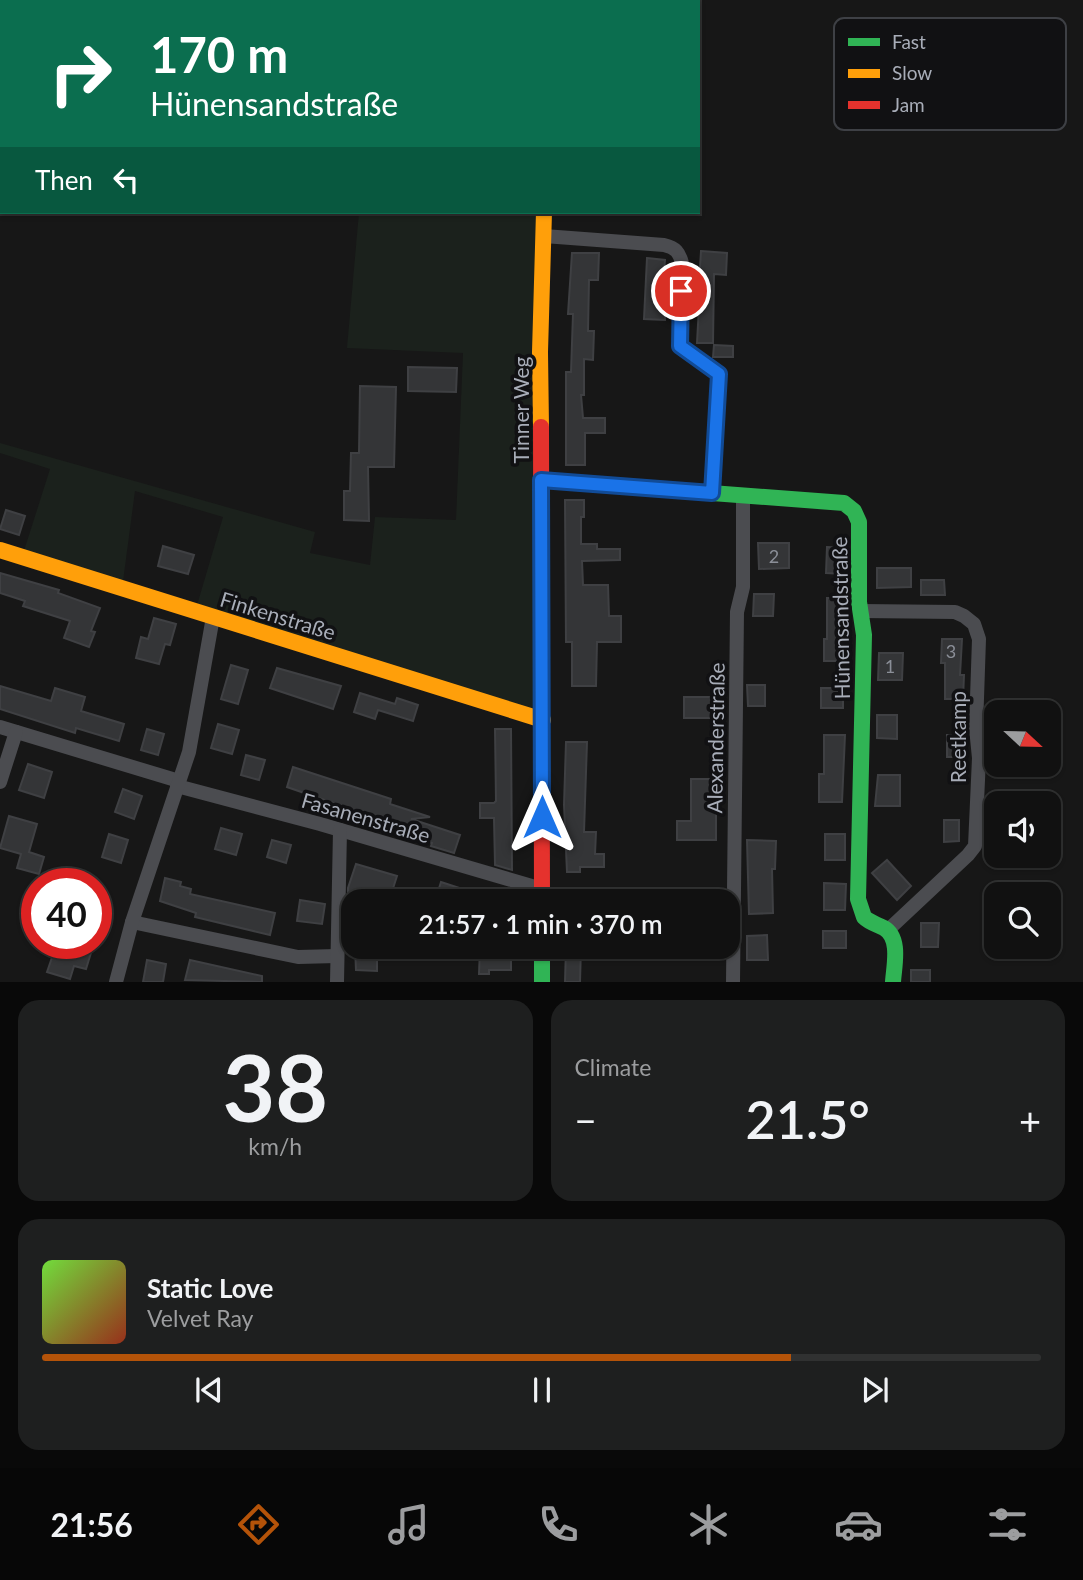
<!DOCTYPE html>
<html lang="en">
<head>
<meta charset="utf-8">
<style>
	:root { --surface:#111; --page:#1e1f1f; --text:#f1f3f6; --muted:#9c9d9f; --line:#303131; --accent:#b45309 }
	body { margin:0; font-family:Lato,sans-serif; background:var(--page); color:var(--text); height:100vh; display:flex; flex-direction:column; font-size:26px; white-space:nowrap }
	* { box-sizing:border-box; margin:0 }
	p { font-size:23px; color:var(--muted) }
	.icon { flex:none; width:38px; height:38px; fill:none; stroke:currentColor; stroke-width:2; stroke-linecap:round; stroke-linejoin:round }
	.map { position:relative; height:982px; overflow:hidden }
	.sheet { display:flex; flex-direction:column; gap:18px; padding:18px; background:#090909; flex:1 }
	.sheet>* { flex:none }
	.guide { position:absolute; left:0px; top:0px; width:700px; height:214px; box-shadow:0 2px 5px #0004,0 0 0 2px var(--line); background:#0b6e4f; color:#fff; overflow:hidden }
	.needle { width:46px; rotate:112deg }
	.controls { position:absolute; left:984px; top:700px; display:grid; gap:14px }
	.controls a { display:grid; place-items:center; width:77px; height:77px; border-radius:14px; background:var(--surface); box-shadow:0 2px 5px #0004,0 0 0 2px var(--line); font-size:35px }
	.speed { position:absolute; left:21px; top:868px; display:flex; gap:14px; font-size:35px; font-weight:700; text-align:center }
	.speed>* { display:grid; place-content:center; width:91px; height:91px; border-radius:50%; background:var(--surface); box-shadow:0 2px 5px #0004,0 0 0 2px var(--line); line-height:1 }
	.speed .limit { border:10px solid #d22; background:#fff; color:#111 }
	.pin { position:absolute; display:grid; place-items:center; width:60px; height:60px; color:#fff; margin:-30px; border:4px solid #fff; border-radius:50%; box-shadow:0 2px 7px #0007 }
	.me { position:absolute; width:77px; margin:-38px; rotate:0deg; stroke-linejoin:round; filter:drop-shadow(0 0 5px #0008) }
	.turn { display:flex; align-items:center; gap:24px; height:147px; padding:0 35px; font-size:32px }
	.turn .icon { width:91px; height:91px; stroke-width:2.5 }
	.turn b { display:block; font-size:49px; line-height:60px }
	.then { display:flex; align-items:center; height:66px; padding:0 35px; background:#0003; gap:14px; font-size:26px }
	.big { font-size:52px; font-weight:600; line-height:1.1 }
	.sheet .widget { flex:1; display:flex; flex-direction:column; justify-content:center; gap:10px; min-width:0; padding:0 24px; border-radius:21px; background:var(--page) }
	.sheet .dial { align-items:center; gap:0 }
	.dial b { font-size:91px; line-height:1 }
	.song { display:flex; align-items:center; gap:21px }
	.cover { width:84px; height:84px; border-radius:10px; background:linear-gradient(135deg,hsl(100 70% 55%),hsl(10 70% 35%)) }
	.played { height:7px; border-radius:4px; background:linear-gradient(90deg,var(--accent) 75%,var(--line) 75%) }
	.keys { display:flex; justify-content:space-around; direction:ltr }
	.heat { display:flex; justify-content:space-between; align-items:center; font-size:38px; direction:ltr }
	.sheet .tiles { flex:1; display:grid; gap:18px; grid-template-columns:1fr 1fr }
	.widget:last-child { grid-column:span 2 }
	.trip { position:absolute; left:341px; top:889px; width:399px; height:70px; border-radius:21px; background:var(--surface); box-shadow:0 2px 5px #0004,0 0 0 2px var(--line); font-weight:600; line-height:70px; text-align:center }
	.tab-bar { display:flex; height:112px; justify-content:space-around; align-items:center; background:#070707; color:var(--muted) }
	.tab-bar .icon { width:49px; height:49px }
	.tab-bar .active { color:var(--accent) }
	.tab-bar b { font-size:32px; color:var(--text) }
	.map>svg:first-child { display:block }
</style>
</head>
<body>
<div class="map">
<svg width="1083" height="982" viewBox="0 0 1083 982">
	<rect width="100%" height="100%" fill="#171717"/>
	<!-- green -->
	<path fill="#1b211c" d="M 359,212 L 537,212 L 535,718 L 195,612 L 223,517 L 135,491 L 122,589 L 22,557 L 50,469 L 0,453 L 0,443 L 315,532 L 310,553 L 370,565 L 375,517 L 456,520 L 463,353 L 347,348 Z"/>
	<!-- building -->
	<g fill="#343537" stroke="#3f4043" stroke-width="2">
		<path d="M 701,251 L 727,253 L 726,275 L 714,274 L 713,343 L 697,343 L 699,306 L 693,305 L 694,284 L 699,284 Z"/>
		<path d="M 572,253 L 599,253 L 598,280 L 589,280 L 588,331 L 594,331 L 593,360 L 584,359 L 584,395 L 581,395 L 583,418 L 605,418 L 605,433 L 585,433 L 585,465 L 566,465 L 566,372 L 571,372 L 573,314 L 568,314 Z"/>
		<path d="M 647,258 L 665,260 L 662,297 L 665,297 L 665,320 L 644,319 Z"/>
		<path d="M 714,345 L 733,346 L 733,357 L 713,357 Z"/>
		<path d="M 408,367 L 457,368 L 456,392 L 408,391 Z"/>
		<path d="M 360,386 L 396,387 L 394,467 L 368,467 L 369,521 L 344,520 L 344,491 L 350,491 L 351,453 L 359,453 Z"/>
		<path d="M 565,500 L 584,500 L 584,517 L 581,517 L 581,544 L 597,544 L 597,549 L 620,549 L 620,560 L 582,561 L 583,585 L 608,585 L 609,616 L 621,616 L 621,642 L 597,642 L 596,686 L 572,686 L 572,642 L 566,642 Z"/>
		<path d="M 6,510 L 25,516 L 19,535 L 0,529 Z"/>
		<path d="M 758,543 L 789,543 L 789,568 L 759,569 Z"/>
		<path d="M 163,546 L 194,555 L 188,574 L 158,566 Z"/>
		<path d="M 827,547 L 847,548 L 846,574 L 826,573 Z"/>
		<path d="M 877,568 L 911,568 L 911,587 L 877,588 Z"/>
		<path d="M 0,573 L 59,590 L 58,593 L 100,608 L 91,631 L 95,632 L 89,647 L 64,638 L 70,621 L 23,606 L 25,601 L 0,593 Z"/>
		<path d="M 921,580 L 944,580 L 945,595 L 921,595 Z"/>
		<path d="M 754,594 L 774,594 L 773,616 L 753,616 Z"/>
		<path d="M 827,598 L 845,598 L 843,661 L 824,661 L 824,639 L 827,639 Z"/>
		<path d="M 154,618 L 176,624 L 170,645 L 165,644 L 159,664 L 136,658 L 141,637 L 148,639 Z"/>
		<path d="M 942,639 L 962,639 L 960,675 L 964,675 L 963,699 L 945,699 L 945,663 L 941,663 Z"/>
		<path d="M 879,653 L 903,653 L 902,680 L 878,680 Z"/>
		<path d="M 231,665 L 248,670 L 238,704 L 221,699 Z"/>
		<path d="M 277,668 L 341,686 L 333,709 L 270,688 Z"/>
		<path d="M 747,685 L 765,685 L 765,706 L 748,706 Z"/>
		<path d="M 0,686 L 51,701 L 55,688 L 85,697 L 81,711 L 124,724 L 119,741 L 76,728 L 75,733 L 0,709 Z"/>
		<rect x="821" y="688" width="22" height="20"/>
		<path d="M 360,693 L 395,704 L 397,698 L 418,705 L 413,721 L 378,710 L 375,719 L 354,712 Z"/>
		<rect x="684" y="697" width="29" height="21"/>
		<path d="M 877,715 L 897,715 L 897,739 L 877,738 Z"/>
		<path d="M 218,724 L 239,730 L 232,754 L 211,748 Z"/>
		<path d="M 147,729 L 164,734 L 158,755 L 141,750 Z"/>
		<path d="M 495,729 L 511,729 L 512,870 L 495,865 L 494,818 L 480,818 L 480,803 L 494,803 L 496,801 Z"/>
		<path d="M 824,735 L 845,735 L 842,802 L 819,802 L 819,774 L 824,774 Z"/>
		<rect x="947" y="735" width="18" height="22"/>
		<path d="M 566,742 L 587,742 L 584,832 L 596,832 L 595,854 L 604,854 L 604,867 L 580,867 L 580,872 L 567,872 L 564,805 Z"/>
		<path d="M 246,755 L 265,760 L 259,780 L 241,775 Z"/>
		<path d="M 28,764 L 52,772 L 44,798 L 19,790 Z"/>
		<path d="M 293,767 L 391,799 L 390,804 L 430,817 L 411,819 L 460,835 L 454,853 L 431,846 L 432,843 L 396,831 L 397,825 L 287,787 Z"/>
		<path d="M 878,775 L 900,775 L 900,806 L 875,806 Z"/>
		<path d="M 691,779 L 716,779 L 716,840 L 677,840 L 677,821 L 691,821 Z"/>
		<path d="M 123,789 L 142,796 L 134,819 L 115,812 Z"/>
		<path d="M 9,816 L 37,824 L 29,852 L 44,857 L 39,874 L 17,868 L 21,854 L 0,848 Z"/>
		<path d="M 944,820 L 959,820 L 959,841 L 944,842 Z"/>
		<path d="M 221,828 L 242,834 L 236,855 L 215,849 Z"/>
		<path d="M 109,834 L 128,840 L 121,863 L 102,857 Z"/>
		<rect x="825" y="834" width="20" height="26"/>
		<path d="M 272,840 L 291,845 L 286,863 L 267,857 Z"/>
		<path d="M 747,840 L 776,841 L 775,869 L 772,869 L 773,913 L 749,914 Z"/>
		<path d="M 887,860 L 911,886 L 897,900 L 872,873 Z"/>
		<path d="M 356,864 L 397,876 L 389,901 L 354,901 L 354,917 L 348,915 L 348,888 Z"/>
		<path d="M 165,878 L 181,882 L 180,886 L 191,889 L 190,894 L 275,913 L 270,935 L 195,917 L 196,913 L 160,901 Z"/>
		<path d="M 441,882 L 493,899 L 493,901 L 435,901 Z"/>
		<path d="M 824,883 L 846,884 L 845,910 L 824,910 Z"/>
		<path d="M 300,900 L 325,904 L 322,924 L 297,921 Z"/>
		<path d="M 921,923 L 939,923 L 938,947 L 921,947 Z"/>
		<rect x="823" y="931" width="23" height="17"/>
		<path d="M 767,935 L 768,960 L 747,960 L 747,936 Z"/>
		<path d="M 57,943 L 94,943 L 86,969 L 74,966 L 70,979 L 47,972 Z"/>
		<path d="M 355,947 L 377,947 L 377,971 L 356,970 Z"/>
		<path d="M 480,947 L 493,947 L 493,952 L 511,952 L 511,970 L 489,970 L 489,974 L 479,974 Z"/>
		<path d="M 566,947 L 581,947 L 580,982 L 565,982 Z"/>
		<path d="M 147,960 L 166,964 L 163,982 L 143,982 Z"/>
		<path d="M 190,960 L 262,976 L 262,982 L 185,980 Z"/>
		<rect x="911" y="970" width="19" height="12"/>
	</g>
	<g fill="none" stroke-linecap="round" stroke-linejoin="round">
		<!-- street -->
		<g stroke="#4b4c50" stroke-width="14">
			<path d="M 544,236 L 664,245 C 676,248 679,252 682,263 L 680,346 L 719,374 L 712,493"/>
			<path d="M 861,611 L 955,612 L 964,616 L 974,624 L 979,639 L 976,728 L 979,758 L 975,846 L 968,855 L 888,930"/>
			<path d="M 0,727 L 179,781"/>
			<path d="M 0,782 L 16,732"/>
			<path d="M 177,786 L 320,824 L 542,889"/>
			<path d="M 132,922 L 298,957 L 337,956"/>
			<path d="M 116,982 L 132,922 L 189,752 L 213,617"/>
			<path d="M 337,982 L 340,830"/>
			<path d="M 733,982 L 737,612 L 743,587 L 743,495"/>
		</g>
		<!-- fast -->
		<g stroke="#30b455" stroke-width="16">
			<path d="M 110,2 L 111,0"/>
			<path d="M 563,2 L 564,0"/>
			<path d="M 0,118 L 2,116"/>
			<path d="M 541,480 L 844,503 L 854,511 L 859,522 L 859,602 L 864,635 L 858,899 L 864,917 C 870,923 877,924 884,928 C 901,938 894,966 893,982"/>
			<path d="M 542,947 L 542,982"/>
		</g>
		<!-- slow -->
		<g stroke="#ff9f0a" stroke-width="16">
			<path d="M 541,427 L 540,352 L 544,212"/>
			<path d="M 0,550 L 543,720"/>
		</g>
		<!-- jam -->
		<path stroke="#e5322d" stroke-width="16" d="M 541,427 L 542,901"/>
	</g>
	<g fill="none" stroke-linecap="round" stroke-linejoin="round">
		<defs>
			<path id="route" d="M 542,817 L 541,480 L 712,493 L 719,374 L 680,346 L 681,291"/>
		</defs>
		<!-- route casing -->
		<use href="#route" stroke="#114b97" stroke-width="18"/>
		<!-- route -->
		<use href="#route" stroke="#1a73e8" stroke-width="12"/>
	</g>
	<g text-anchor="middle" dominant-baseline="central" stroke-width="7" stroke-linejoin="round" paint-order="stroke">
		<!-- number labels -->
		<g font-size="18" fill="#8b8f98">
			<text x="774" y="556">2</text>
			<text x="951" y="651">3</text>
			<text x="890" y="666">1</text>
		</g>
		<!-- street labels -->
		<g font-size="21" fill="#a8adb8" stroke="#111113">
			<text transform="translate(520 410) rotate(-90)">Tinner Weg</text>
			<text transform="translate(278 615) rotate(17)">Finkenstraße</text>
			<text transform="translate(840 618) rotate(-91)">Hünensandstraße</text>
			<text transform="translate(957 737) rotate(-90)">Reetkamp</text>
			<text transform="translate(715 738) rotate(-89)">Alexanderstraße</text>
			<text transform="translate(366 817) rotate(16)">Fasanenstraße</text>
		</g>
	</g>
	<!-- legend -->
	<rect x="834" y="18" width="232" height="112" rx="10" fill="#111113" stroke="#3e4045" stroke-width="2"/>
	<rect x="848" y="38" width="32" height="8" fill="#30b455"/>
	<rect x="848" y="69" width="32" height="9" fill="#ff9f0a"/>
	<rect x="848" y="101" width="32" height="8" fill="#e5322d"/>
	<g font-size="19" fill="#a8adb8">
		<text x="892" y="49">Fast</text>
		<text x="892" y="80">Slow</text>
		<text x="892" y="112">Jam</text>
	</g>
</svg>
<div class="controls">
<a><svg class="needle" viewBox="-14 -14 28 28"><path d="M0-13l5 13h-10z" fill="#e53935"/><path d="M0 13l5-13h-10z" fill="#9c9d9f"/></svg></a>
<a><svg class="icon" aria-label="sound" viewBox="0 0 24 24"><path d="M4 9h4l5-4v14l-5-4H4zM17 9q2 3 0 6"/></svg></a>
<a><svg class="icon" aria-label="search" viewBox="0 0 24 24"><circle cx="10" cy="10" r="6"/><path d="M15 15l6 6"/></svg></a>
</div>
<div class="speed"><div class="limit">40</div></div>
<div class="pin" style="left:681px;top:291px;background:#d93025"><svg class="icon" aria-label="arrive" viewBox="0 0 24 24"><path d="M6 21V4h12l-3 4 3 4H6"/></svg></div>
<svg class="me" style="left:542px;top:817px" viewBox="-20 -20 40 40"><path d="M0-17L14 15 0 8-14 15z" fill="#1a73e8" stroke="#fff" stroke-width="4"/></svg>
<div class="trip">21:57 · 1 min · 370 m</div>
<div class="guide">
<div class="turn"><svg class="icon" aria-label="right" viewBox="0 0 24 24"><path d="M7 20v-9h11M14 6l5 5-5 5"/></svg><div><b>170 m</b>Hünensandstraße</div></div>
<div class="then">Then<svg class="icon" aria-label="left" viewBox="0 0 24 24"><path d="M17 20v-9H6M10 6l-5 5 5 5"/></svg></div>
</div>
</div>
<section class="sheet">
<div class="tiles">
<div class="widget dial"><b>38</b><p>km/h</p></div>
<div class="widget"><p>Climate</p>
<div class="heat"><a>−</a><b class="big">21.5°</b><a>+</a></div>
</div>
<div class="widget">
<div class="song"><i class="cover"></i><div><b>Static Love</b><p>Velvet Ray</p></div></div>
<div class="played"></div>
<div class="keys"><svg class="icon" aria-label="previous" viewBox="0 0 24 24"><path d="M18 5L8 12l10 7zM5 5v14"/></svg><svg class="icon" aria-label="pause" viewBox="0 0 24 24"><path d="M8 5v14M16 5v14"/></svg><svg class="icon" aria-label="next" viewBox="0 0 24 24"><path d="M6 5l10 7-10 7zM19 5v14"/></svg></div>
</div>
</div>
</section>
<nav class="tab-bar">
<b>21:56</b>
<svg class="icon active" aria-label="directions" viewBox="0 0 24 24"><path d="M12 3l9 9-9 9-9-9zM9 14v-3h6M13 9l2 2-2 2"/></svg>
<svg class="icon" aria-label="music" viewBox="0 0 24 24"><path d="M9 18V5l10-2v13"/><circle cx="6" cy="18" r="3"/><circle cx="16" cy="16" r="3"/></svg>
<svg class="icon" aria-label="phone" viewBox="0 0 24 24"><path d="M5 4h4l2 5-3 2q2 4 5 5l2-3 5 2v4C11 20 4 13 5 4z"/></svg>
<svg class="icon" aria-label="climate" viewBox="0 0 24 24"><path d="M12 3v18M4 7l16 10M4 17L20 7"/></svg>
<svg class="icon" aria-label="car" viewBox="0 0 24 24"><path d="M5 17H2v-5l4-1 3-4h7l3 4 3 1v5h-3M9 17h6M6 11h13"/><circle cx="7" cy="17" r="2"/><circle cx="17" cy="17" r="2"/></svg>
<svg class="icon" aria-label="filters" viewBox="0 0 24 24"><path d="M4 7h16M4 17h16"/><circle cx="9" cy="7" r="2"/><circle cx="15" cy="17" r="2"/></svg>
</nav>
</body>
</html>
